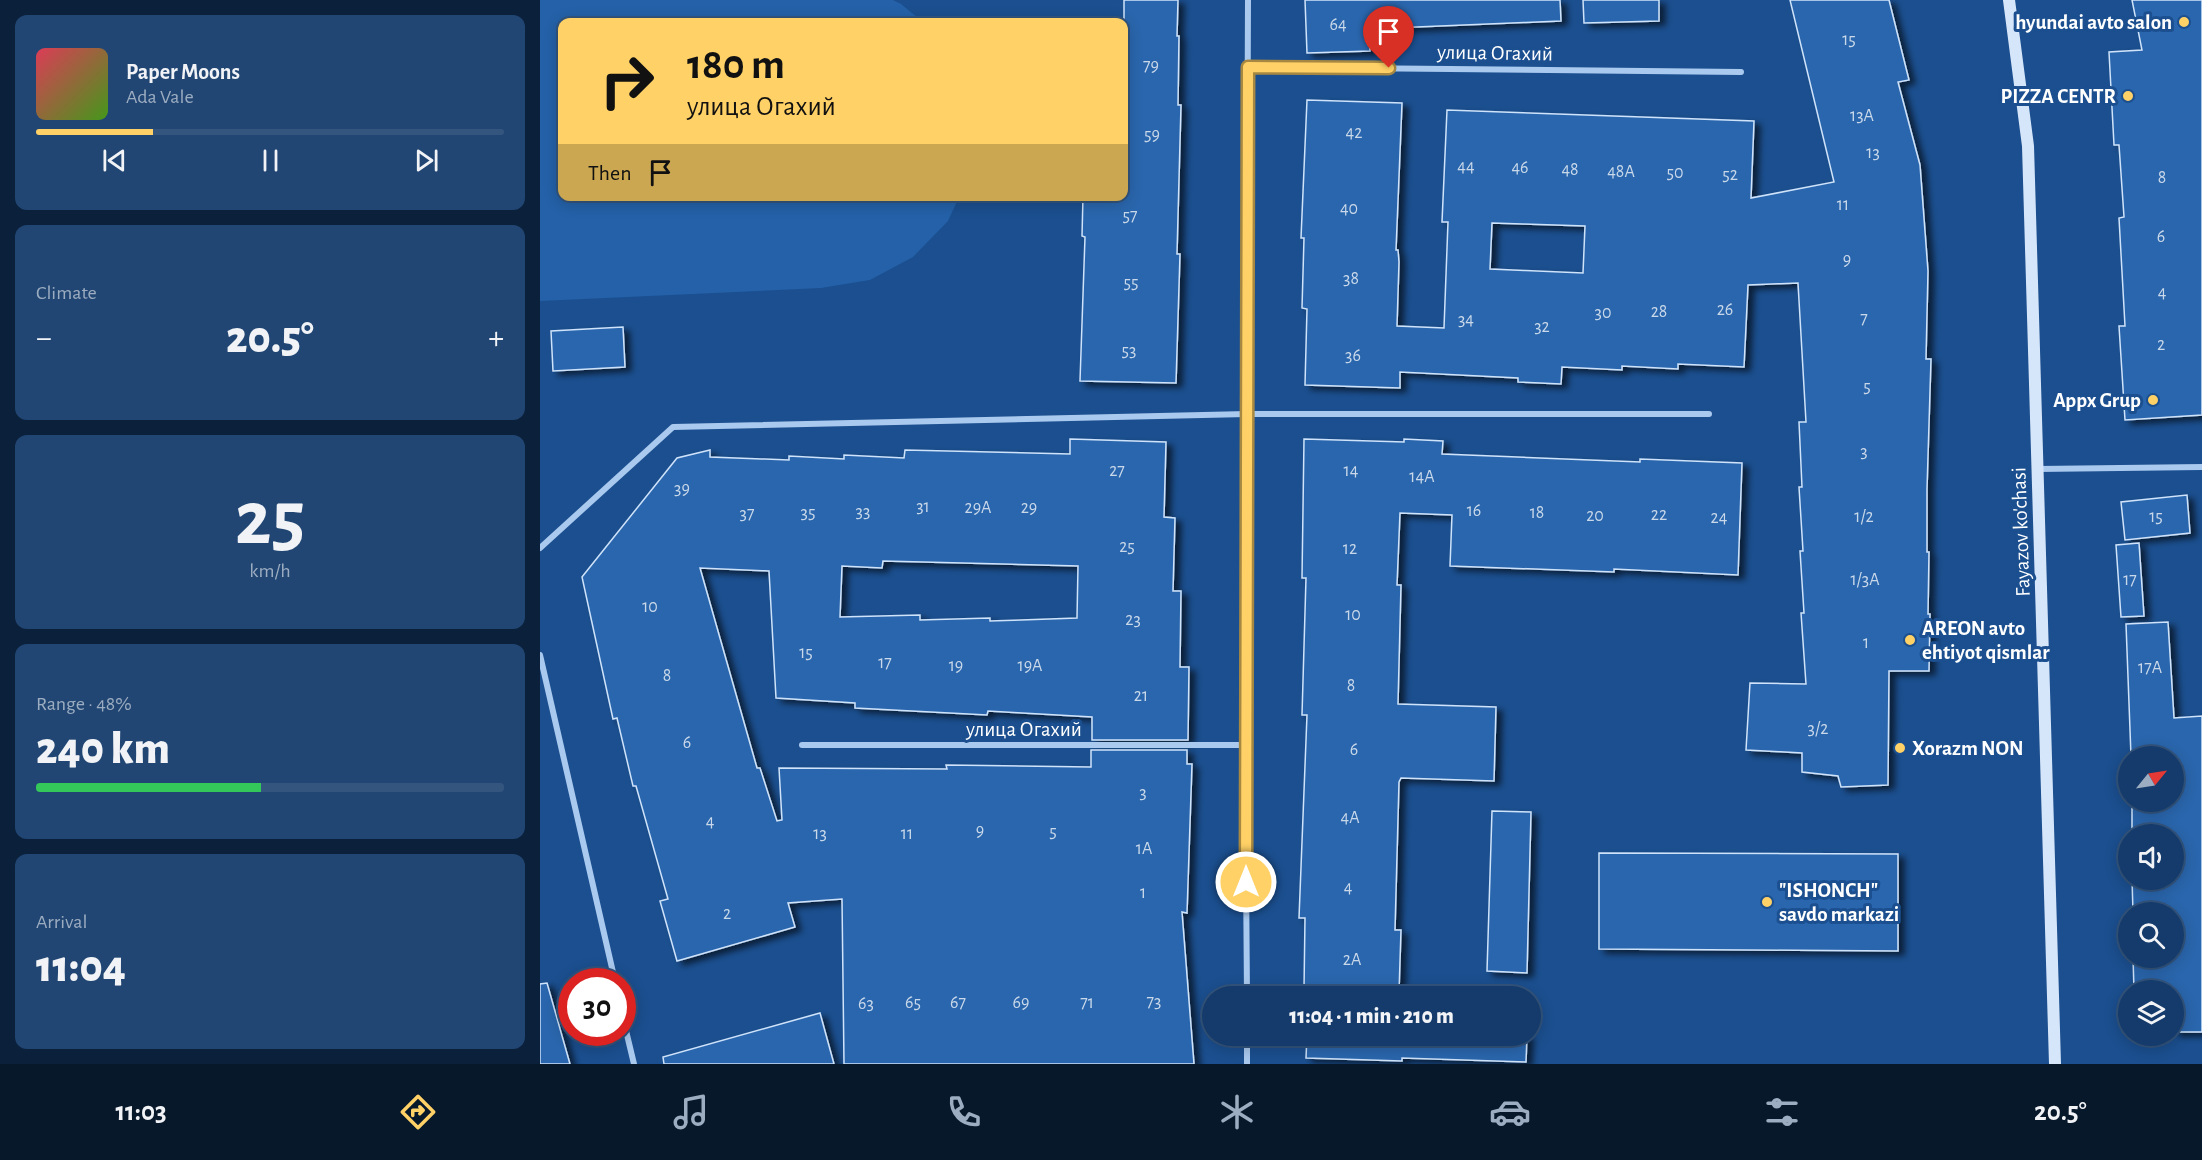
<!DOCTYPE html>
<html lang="en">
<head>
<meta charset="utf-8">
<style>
	:root { --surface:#143b6b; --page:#214673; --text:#f1f3f6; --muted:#9dadc1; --line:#33557e; --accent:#ffd166 }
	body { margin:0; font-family:"Alegreya Sans",sans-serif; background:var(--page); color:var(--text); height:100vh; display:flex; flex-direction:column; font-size:22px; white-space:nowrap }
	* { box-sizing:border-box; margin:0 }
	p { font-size:20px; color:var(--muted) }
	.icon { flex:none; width:33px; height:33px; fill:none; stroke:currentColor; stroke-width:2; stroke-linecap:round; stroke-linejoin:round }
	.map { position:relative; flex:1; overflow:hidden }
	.side { display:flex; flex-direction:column; gap:15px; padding:15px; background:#0b203b; width:540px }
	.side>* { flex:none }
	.guide { position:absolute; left:18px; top:18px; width:570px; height:183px; border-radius:12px; box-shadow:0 3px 15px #0003,0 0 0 2px var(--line); background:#ffd166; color:#111; overflow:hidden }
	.needle { width:39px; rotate:60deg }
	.controls { position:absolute; left:1578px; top:746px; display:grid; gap:12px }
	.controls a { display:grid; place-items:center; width:66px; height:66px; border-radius:50%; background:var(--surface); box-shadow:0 3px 15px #0003,0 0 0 2px var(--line); font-size:30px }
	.speed { position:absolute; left:18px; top:968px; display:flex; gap:12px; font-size:30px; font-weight:700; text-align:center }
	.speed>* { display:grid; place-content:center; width:78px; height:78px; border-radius:50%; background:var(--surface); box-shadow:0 3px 15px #0003,0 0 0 2px var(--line); line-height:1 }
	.speed .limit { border:9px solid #d22; background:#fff; color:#111 }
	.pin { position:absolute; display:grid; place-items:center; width:51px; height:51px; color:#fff; margin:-62px -26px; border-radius:50% 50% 50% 0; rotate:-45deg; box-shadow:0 0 6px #0007 }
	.pin .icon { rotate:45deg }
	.me { position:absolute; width:66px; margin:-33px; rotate:0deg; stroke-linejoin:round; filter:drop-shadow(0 0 4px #0008) }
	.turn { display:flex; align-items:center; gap:21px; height:126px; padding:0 30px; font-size:27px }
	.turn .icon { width:78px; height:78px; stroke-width:2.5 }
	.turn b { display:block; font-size:42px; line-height:51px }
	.then { display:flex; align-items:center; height:57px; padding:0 30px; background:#0003; gap:12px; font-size:22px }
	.big { font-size:45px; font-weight:800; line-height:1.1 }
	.side .widget { flex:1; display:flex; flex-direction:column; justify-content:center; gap:9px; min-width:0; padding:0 21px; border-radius:12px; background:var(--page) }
	.side .dial { align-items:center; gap:0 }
	.dial b { font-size:78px; line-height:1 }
	.song { display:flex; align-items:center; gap:18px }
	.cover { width:72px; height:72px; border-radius:9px; background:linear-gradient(135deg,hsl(350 70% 55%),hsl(100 70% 35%)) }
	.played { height:6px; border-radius:3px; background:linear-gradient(90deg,var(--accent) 25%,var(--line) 25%) }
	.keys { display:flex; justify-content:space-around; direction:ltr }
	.heat { display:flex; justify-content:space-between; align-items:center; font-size:33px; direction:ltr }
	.charge { height:9px; border-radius:4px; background:linear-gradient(90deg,#34c759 48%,var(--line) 0) }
	.trip { position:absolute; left:662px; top:986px; width:339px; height:60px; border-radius:30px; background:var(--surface); box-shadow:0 3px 15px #0003,0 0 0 2px var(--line); font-weight:800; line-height:60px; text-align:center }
	.tab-bar { display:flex; height:96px; justify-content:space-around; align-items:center; background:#08182b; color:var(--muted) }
	.tab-bar .icon { width:42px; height:42px }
	.tab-bar .selected { color:var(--accent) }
	.tab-bar b { font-size:27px; color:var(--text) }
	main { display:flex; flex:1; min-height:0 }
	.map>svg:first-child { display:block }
</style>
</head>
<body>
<main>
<section class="side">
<div class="widget">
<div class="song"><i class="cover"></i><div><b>Paper Moons</b><p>Ada Vale</p></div></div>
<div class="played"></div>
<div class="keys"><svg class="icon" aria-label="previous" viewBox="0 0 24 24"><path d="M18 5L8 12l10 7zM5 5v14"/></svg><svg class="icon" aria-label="pause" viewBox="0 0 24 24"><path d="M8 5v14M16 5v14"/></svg><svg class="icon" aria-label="next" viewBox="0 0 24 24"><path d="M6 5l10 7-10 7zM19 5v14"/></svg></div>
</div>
<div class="widget"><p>Climate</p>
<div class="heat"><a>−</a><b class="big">20.5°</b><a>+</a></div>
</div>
<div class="widget dial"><b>25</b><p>km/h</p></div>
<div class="widget"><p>Range · 48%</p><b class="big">240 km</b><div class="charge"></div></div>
<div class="widget"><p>Arrival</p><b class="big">11:04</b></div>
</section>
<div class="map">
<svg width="1662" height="1064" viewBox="0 0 1662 1064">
	<defs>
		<filter id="shadow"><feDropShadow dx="6" dy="4" stdDeviation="3" flood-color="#0009"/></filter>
	</defs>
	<rect width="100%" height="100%" fill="#1b4f8f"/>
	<!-- green -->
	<path fill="#2461a8" d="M 0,0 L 353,0 L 361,4 L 383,22 L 22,22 L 22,196 L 419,197 L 408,221 L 373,257 L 330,280 L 281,288 L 0,301 Z"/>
	<!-- building -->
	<g fill="#2a66ad" stroke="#cfe3fa" stroke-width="1.5" fill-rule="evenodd" filter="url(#shadow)">
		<path d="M 584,0 L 638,0 L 637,36 L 639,36 L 638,105 L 641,105 L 637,254 L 640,254 L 636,383 L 540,381 L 545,237 L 542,236 L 543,196 L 584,196 Z"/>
		<path d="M 765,0 L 1020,0 L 1021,21 L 829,29 L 830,51 L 767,53 Z"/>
		<path d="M 1043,0 L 1119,0 L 1119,21 L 1044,23 Z"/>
		<path d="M 1250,0 L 1349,0 L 1369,80 L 1358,82 L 1380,165 L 1388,271 L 1386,359 L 1391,359 L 1387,489 L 1387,552 L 1389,552 L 1388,614 L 1390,614 L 1389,671 L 1349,671 L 1348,785 L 1301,787 L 1298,776 L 1262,772 L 1262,753 L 1206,750 L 1210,683 L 1266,684 L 1261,613 L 1264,613 L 1260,551 L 1263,551 L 1259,487 L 1262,487 L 1259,422 L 1266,422 L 1258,283 L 1208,285 L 1204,367 L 1138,364 L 1138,369 L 1082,366 L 1082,370 L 1022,367 L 1021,384 L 978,382 L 978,378 L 860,372 L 860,388 L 765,385 L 767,309 L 762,308 L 764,238 L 761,238 L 767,100 L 862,103 L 856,250 L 858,250 L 859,262 L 857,326 L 904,328 L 908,222 L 902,222 L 907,110 L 1214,121 L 1211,198 L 1294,182 ZM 952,223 L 1045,226 L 1043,273 L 950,269 Z"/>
		<path d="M 1592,0 L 1662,0 L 1662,415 L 1585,420 L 1579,326 L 1585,326 L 1579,218 L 1584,217 L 1579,145 L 1574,145 L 1569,52 L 1602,50 Z"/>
		<path d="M 83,327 L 85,367 L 13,371 L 11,331 Z"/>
		<path d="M 530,439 L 626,442 L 624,517 L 635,518 L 633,591 L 641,591 L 640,667 L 649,667 L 648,740 L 552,740 L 552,717 L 448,711 L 447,715 L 315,708 L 315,703 L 236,698 L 229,571 L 160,568 L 217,768 L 220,768 L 237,821 L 242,820 L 239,768 L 407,769 L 406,765 L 551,767 L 551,750 L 647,750 L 647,764 L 652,764 L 647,913 L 642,912 L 654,1064 L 304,1064 L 302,899 L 248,903 L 255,927 L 137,961 L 120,901 L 128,899 L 96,786 L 93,786 L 77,718 L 73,719 L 42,577 L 137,458 L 170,450 L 170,457 L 249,460 L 249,456 L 304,459 L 304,455 L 364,458 L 365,450 L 530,454 ZM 343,561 L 538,566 L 537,618 L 450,621 L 450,618 L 380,620 L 380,615 L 300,617 L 302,566 L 342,568 Z"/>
		<path d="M 764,439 L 864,442 L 864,439 L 903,441 L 902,454 L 1100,462 L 1100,459 L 1202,463 L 1198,575 L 1074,569 L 1074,572 L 910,566 L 912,515 L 860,513 L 857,585 L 861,585 L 858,704 L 956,707 L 954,781 L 861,778 L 859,782 L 855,930 L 861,930 L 859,992 L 764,989 L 765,918 L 759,918 L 767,715 L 762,715 L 766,578 L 762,578 Z"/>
		<path d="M 1647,495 L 1650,533 L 1585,540 L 1581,502 Z"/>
		<path d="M 1599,543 L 1604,616 L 1581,617 L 1576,545 Z"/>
		<path d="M 1628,622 L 1634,718 L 1662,716 L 1662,1032 L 1634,1032 L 1634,990 L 1594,990 L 1593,957 L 1634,957 L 1634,912 L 1593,912 L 1592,879 L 1634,879 L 1634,834 L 1592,834 L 1592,801 L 1634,801 L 1634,756 L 1591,756 L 1586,624 Z"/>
		<path d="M 952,811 L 991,812 L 987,973 L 947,971 Z"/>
		<path d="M 1059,853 L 1358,854 L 1358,951 L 1059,949 Z"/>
		<path d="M 7,983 L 30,1064 L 0,1064 L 0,984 Z"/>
		<path d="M 280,1013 L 294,1064 L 124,1064 L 123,1057 Z"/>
		<path d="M 767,1035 L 987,1035 L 986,1062 L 862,1058 L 862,1061 L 766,1058 Z"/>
	</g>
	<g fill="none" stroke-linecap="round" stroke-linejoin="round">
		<!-- street -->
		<g stroke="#a9c9ee" stroke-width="6">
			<path d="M 708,67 L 1201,72"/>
			<path d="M 1498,469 L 1662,467"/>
			<path d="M 0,548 L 133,427 L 707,414 L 1169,414"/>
			<path d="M 0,655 L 75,981"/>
			<path d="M 262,745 L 705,745"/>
			<path d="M 707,996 L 705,745 L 708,0"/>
			<path d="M 82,1014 L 94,1064"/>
			<path d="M 707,1035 L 707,1064"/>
		</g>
		<!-- secondary -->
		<path stroke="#d6e6fa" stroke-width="12" d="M 1469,0 L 1488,146 L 1515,1064"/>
	</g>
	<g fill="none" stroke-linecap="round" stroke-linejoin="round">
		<defs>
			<path id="route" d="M 706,882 L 708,67 L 849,68"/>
		</defs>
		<!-- route casing -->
		<use href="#route" stroke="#a68842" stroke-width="15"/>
		<!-- route -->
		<use href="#route" stroke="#ffd166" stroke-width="10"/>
	</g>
	<!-- markers -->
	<g fill="#ffd166" stroke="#1b4f8f" stroke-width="2">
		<circle cx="1644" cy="22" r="6"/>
		<circle cx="1588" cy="96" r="6"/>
		<circle cx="1613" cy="400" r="6"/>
		<circle cx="1370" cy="640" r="6"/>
		<circle cx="1360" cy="748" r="6"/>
		<circle cx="1227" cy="902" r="6"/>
	</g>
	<g text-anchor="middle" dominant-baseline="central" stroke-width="6" stroke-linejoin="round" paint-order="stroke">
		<!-- number labels -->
		<g font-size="18" fill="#cad9ea">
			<text x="798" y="25">64</text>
			<text x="1309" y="40">15</text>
			<text x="611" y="66">79</text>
			<text x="1322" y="116">13A</text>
			<text x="814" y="133">42</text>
			<text x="612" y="135">59</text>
			<text x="1333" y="153">13</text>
			<text x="926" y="167">44</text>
			<text x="980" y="168">46</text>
			<text x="1030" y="170">48</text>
			<text x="1081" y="172">48A</text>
			<text x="1135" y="173">50</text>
			<text x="1190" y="175">52</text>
			<text x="1622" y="178">8</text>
			<text x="1303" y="205">11</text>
			<text x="809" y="209">40</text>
			<text x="590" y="216">57</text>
			<text x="1621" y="237">6</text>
			<text x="1307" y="260">9</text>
			<text x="811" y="279">38</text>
			<text x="591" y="283">55</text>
			<text x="1622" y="293">4</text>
			<text x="1185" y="310">26</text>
			<text x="1119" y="312">28</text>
			<text x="1063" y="313">30</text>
			<text x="1324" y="319">7</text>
			<text x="926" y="320">34</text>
			<text x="1002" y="327">32</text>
			<text x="1621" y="345">2</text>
			<text x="589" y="351">53</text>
			<text x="813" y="356">36</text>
			<text x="1327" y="387">5</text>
			<text x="1324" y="452">3</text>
			<text x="577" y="471">27</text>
			<text x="811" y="471">14</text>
			<text x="882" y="477">14A</text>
			<text x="142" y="489">39</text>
			<text x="383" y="507">31</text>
			<text x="438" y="508">29A</text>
			<text x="489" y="508">29</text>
			<text x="934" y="511">16</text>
			<text x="323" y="512">33</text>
			<text x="268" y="513">35</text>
			<text x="997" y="513">18</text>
			<text x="207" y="514">37</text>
			<text x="1119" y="515">22</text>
			<text x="1055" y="516">20</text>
			<text x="1324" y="517">1/2</text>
			<text x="1616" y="517">15</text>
			<text x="1179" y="518">24</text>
			<text x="587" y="547">25</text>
			<text x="810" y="549">12</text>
			<text x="1325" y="580">1/3A</text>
			<text x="1590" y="580">17</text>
			<text x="110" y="607">10</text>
			<text x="813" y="615">10</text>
			<text x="593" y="620">23</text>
			<text x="1326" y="643">1</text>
			<text x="266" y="653">15</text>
			<text x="345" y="663">17</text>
			<text x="416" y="666">19</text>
			<text x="490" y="666">19A</text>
			<text x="1610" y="668">17A</text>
			<text x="127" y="676">8</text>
			<text x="811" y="686">8</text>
			<text x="601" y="696">21</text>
			<text x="1278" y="729">3/2</text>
			<text x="147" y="743">6</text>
			<text x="814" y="750">6</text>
			<text x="603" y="793">3</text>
			<text x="810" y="818">4A</text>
			<text x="170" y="822">4</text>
			<text x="440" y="831">9</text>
			<text x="513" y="832">5</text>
			<text x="280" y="834">13</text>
			<text x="367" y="834">11</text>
			<text x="604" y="849">1A</text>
			<text x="808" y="888">4</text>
			<text x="603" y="893">1</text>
			<text x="187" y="914">2</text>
			<text x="812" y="960">2A</text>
			<text x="614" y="1002">73</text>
			<text x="373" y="1003">65</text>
			<text x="418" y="1003">67</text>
			<text x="481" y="1003">69</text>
			<text x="547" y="1003">71</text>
			<text x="326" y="1004">63</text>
		</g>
		<!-- poi labels -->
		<g font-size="21" font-weight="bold" fill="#fff" stroke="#1b4f8f" text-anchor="end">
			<text x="1632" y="22">hyundai avto salon</text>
			<text x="1576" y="96">PIZZA CENTR</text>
			<text x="1601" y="400">Appx Grup</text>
			<text x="1382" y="628" text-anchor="start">AREON avto<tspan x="1382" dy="24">ehtiyot qismlar</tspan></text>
			<text x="1372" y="748" text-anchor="start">Xorazm NON</text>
			<text x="1239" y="890" text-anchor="start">"ISHONCH"<tspan x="1239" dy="24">savdo markazi</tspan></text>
		</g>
		<!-- street labels -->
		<g font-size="21" fill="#fff" stroke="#1b4f8f">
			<text transform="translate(955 53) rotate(1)">улица Огахий</text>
			<text transform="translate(1481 532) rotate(-92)">Fayazov ko'chasi</text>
			<text x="484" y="729">улица Огахий</text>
		</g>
	</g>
</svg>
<div class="controls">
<a><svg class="needle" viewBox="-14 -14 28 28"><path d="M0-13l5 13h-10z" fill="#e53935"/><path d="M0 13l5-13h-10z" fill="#9dadc1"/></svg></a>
<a><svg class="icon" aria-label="sound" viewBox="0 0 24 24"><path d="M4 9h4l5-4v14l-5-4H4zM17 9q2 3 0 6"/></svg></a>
<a><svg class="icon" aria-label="search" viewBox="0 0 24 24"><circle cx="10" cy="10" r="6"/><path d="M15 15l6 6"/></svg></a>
<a><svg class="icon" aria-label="layers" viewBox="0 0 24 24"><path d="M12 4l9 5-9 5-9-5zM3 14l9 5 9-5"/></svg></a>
</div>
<div class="speed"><div class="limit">30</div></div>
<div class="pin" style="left:849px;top:68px;background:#d93025"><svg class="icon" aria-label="arrive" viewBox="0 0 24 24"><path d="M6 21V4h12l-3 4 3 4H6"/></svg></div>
<svg class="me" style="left:706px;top:882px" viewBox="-20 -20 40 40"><circle r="17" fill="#ffd166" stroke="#fff" stroke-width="3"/><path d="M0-11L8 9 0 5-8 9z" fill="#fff"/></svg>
<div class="trip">11:04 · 1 min · 210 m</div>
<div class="guide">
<div class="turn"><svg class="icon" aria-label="right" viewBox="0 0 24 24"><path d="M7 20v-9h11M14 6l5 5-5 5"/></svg><div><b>180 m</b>улица Огахий</div></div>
<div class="then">Then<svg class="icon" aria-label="arrive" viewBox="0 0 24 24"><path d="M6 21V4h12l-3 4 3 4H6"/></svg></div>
</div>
</div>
</main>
<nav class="tab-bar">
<b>11:03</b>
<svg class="icon selected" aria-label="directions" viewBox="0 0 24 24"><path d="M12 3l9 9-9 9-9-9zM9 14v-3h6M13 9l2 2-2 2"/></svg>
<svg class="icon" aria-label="music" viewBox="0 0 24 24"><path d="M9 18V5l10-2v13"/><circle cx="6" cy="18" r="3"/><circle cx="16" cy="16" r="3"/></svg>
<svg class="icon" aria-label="phone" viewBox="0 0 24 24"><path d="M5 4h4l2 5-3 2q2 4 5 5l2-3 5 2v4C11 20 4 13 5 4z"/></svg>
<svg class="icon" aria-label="climate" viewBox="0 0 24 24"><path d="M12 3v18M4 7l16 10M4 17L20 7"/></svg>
<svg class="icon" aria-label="car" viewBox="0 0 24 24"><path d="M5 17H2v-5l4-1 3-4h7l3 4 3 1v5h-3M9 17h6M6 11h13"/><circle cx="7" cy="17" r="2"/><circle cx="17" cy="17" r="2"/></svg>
<svg class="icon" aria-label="filters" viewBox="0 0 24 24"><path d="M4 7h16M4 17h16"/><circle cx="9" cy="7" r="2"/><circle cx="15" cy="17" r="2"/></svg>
<b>20.5°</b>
</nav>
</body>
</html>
